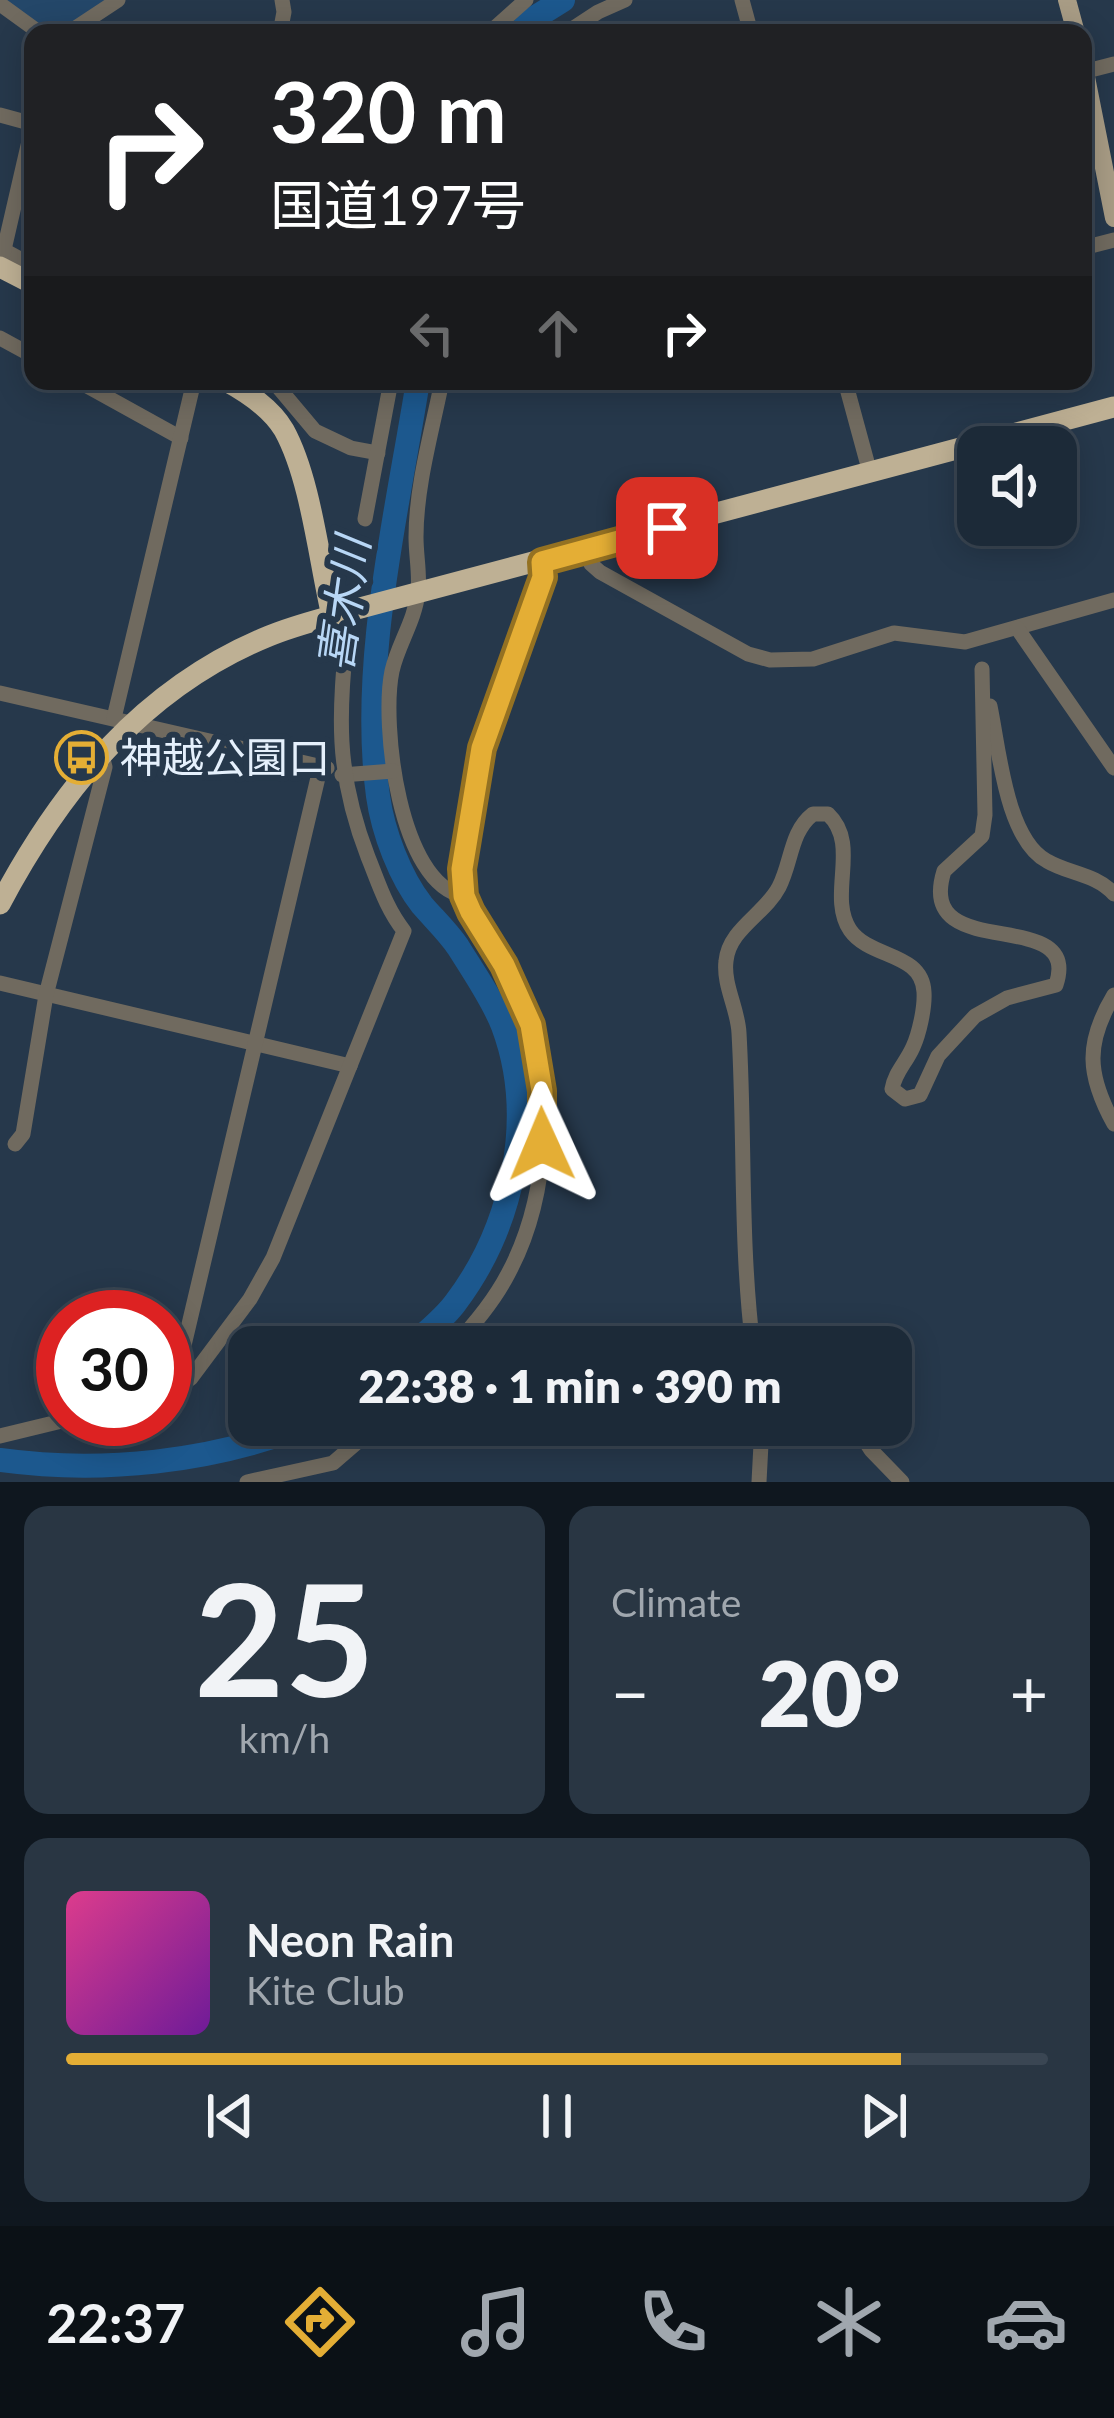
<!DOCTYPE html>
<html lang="en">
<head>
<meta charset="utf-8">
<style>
	:root { --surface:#1c2a38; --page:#293643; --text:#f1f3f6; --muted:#a0a7ae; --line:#3a4653; --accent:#e4ae35 }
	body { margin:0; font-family:Lato,"Noto Sans JP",sans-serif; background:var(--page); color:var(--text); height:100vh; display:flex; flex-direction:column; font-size:45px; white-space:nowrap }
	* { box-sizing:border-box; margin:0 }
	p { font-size:39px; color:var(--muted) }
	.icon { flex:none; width:66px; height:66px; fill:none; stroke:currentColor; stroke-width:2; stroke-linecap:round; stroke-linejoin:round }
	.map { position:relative; height:1482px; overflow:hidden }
	.panel { display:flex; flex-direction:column; gap:24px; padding:24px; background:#0f171f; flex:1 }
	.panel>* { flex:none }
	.top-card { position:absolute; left:24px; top:24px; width:1068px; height:366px; border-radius:24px; box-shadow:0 6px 30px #0003,0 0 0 3px var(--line); background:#202124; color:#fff; overflow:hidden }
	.tools { position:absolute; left:957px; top:426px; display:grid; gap:24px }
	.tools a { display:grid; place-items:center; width:120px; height:120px; border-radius:24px; background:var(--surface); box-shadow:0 6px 30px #0003,0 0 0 3px var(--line); font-size:60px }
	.speed { position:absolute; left:36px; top:1290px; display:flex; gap:24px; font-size:60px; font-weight:700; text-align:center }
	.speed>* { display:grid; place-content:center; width:156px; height:156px; border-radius:50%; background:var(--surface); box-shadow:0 6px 30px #0003,0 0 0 3px var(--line); line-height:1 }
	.speed .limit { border:18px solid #d22; background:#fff; color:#111 }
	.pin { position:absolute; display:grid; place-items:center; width:102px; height:102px; color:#fff; margin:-51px; border-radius:24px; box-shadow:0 6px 18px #0006 }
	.me { position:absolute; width:132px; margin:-66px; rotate:359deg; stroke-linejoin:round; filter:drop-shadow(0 0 9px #0008) }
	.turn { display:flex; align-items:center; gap:42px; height:252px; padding:0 48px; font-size:54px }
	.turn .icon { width:156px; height:156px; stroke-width:2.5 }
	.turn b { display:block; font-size:84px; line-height:102px }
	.lanes { display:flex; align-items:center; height:114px; padding:0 48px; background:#0003; justify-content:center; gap:60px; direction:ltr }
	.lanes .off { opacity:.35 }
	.big { font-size:90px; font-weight:800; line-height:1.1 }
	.panel .widget { flex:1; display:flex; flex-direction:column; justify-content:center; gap:18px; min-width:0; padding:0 42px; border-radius:24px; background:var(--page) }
	.panel .dial { align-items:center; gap:0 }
	.dial b { font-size:156px; line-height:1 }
	.song { display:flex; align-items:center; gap:36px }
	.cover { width:144px; height:144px; border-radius:18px; background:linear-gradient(135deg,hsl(330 70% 55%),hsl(280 70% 35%)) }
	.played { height:12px; border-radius:6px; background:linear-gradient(90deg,var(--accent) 85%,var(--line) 85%) }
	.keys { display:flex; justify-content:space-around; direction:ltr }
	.heat { display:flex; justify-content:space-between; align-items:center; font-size:66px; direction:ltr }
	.panel .tiles { flex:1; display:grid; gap:24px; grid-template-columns:1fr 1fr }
	.widget:last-child { grid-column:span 2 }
	.trip { position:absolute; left:228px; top:1326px; width:684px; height:120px; border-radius:24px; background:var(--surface); box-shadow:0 6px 30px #0003,0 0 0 3px var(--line); font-weight:800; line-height:120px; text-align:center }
	.dock { display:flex; height:192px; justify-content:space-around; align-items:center; background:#0b1116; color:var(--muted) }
	.dock .icon { width:84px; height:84px }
	.dock .active { color:var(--accent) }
	.dock b { font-size:54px; color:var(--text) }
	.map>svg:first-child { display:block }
</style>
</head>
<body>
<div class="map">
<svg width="1114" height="1482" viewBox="0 0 1114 1482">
	<rect width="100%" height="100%" fill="#26384b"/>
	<!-- green -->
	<path fill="#244769" d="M 0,0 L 118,0 L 68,33 L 40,33 Z"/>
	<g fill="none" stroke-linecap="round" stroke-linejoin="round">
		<!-- river -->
		<g stroke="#1c588e" stroke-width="24">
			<path d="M 519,33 L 531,20 L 563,0"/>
			<path d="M 410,1347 C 425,1333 444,1319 456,1302 C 513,1226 537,1117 503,1026 C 493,1000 473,971 458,947 C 448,932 434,919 422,905 C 400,877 383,832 378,796 C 360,663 397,514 418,381"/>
			<path d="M 0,1460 C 102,1474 211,1462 307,1425"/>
		</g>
		<!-- minor -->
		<g stroke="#706a5f" stroke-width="15">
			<path d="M 742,0 L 751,33"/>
			<path d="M 0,4 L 40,33"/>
			<path d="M 68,33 L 118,0"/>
			<path d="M 280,33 L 284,12 L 282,0"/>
			<path d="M 489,33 L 526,0"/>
			<path d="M 566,33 L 598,12 L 625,0"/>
			<path d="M 1083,72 L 1114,64"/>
			<path d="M 0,115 L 33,124"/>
			<path d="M 0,248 L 33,266"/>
			<path d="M 1083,248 L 1114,240"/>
			<path d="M 0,267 L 33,124"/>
			<path d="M 0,338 L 33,356"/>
			<path d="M 78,381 L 181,438"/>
			<path d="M 273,381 L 315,431 L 351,448 L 378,453"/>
			<path d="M 442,381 C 432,431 416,486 416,537 C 416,556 420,573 418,592 C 415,621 398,644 392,671 C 381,724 399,885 464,896"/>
			<path d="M 845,381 L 870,473"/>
			<path d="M 365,519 L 391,381"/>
			<path d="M 586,550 L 591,564 L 600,572 L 748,654 L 770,660 L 813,659 L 894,633 L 965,642 L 1114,600"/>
			<path d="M 1017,628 L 1114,768"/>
			<path d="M 0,693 L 327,768"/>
			<path d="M 990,706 C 999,749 1006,839 1047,861 C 1069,874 1096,874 1114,894"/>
			<path d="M 114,718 L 194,381"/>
			<path d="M 342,775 L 393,771"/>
			<path d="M 0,983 L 350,1066"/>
			<path d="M 1114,995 C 1085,1043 1087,1075 1114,1124"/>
			<path d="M 15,1144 L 23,1134 L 46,995 L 105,767 L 101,752"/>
			<path d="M 453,1347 C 473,1326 494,1301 508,1274 C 550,1196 556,1080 522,998 C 504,957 465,922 463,876 C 461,858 466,840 469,822 C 481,736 515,659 543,577 L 542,562"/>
			<path d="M 753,1347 C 740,1243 745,1138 739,1033 C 738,1009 723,985 726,961 C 729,929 765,914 779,887 C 792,862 790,832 813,814 L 828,814 C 861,845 827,895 850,930 C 870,959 922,952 924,992 C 925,1008 919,1034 913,1047 C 906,1063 895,1072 892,1089 L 905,1099 L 920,1095 L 938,1056 L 975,1016 L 1007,998 L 1056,985 C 1083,903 914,967 944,871 L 982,836 L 985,815 L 982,669"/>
			<path d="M 181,1385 L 191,1378 L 250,1299 L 273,1258 L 404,931 C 386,908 379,884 368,857 C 332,764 340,707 349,611"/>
			<path d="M 165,1391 L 181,1385 L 177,1375 L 320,769"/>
			<path d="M 855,1425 L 871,1450 L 902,1482"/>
			<path d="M 0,1436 L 70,1419"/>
			<path d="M 247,1482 L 333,1463 L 377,1425"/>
			<path d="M 759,1482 L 762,1425"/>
		</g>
		<!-- major -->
		<g stroke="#a89c85" stroke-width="18">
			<path d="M 1067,0 L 1076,33"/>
			<path d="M 1083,62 L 1114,218"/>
		</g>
		<!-- highway -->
		<g stroke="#beb094" stroke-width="21">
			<path d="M 0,267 L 33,284"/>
			<path d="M 226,381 C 248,393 271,408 284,430 C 311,479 319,561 332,616"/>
			<path d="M 0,904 C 62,787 144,687 269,636 C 295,625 322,619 349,611 L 1114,407"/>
		</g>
	</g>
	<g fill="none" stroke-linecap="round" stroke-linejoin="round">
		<defs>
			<path id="route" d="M 542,1144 L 542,1091 L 531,1025 L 504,965 L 471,912 L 464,896 L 462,869 L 482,748 L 543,577 L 542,562 L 667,528"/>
		</defs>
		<!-- route casing -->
		<use href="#route" stroke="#947122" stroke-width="30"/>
		<!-- route -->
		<use href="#route" stroke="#e4ae35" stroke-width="21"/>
	</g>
	<!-- icons -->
	<defs>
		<symbol id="bus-ring" viewBox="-11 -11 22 22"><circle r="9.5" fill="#26384b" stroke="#e4ae35" stroke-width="1.5"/><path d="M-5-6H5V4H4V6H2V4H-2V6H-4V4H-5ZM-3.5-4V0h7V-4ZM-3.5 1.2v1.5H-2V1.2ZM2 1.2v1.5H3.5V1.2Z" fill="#e4ae35"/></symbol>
	</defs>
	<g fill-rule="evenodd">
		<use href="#bus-ring" x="52" y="728" width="59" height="59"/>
	</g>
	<g text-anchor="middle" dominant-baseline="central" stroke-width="12" stroke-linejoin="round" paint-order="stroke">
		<!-- poi labels -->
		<g font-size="42" fill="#e5f0fc" stroke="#26384b" text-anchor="start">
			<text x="120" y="757">神越公園口</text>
		</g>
		<!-- water labels -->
		<g font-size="45" font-style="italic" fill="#b8d7f6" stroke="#26384b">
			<text transform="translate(343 604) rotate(-82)">喜木川</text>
		</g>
	</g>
</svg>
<div class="tools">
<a><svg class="icon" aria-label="sound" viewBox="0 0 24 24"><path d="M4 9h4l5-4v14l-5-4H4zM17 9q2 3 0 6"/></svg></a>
</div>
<div class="speed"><div class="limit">30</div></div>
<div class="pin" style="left:667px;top:528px;background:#d93025"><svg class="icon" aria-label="arrive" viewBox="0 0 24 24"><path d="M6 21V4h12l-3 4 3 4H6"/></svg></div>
<svg class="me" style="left:542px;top:1144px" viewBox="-20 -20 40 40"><path d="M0-17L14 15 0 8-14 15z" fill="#e4ae35" stroke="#fff" stroke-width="4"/></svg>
<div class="trip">22:38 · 1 min · 390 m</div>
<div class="top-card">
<div class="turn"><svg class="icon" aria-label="right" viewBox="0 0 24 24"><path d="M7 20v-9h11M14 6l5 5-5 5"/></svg><div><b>320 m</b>国道197号</div></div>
<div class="lanes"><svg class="icon off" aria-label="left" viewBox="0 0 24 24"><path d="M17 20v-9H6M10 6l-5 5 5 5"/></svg><svg class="icon off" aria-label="ahead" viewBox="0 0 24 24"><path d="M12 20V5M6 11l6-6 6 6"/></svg><svg class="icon" aria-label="right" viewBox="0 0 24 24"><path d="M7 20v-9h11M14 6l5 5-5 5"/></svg></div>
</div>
</div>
<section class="panel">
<div class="tiles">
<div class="widget dial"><b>25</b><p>km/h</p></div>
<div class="widget"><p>Climate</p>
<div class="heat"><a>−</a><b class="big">20°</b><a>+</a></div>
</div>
<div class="widget">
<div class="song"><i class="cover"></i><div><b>Neon Rain</b><p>Kite Club</p></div></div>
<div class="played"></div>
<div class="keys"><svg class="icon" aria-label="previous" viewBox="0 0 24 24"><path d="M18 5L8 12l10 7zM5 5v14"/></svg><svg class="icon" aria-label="pause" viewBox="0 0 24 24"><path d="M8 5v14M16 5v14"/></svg><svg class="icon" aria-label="next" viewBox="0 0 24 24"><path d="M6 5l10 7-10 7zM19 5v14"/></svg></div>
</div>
</div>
</section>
<nav class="dock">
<b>22:37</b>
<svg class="icon active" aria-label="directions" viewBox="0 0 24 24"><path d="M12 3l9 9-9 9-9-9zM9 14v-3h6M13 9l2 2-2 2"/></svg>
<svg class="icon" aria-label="music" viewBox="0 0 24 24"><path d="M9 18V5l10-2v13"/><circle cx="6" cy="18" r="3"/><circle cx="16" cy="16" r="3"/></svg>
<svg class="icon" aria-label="phone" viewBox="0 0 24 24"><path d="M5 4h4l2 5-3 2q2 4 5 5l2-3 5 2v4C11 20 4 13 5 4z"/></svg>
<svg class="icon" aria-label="climate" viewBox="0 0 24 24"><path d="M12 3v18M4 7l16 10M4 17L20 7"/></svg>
<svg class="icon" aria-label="car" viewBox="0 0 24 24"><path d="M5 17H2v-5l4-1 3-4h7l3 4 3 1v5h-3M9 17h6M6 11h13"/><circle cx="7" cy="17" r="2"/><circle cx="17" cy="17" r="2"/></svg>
</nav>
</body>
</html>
